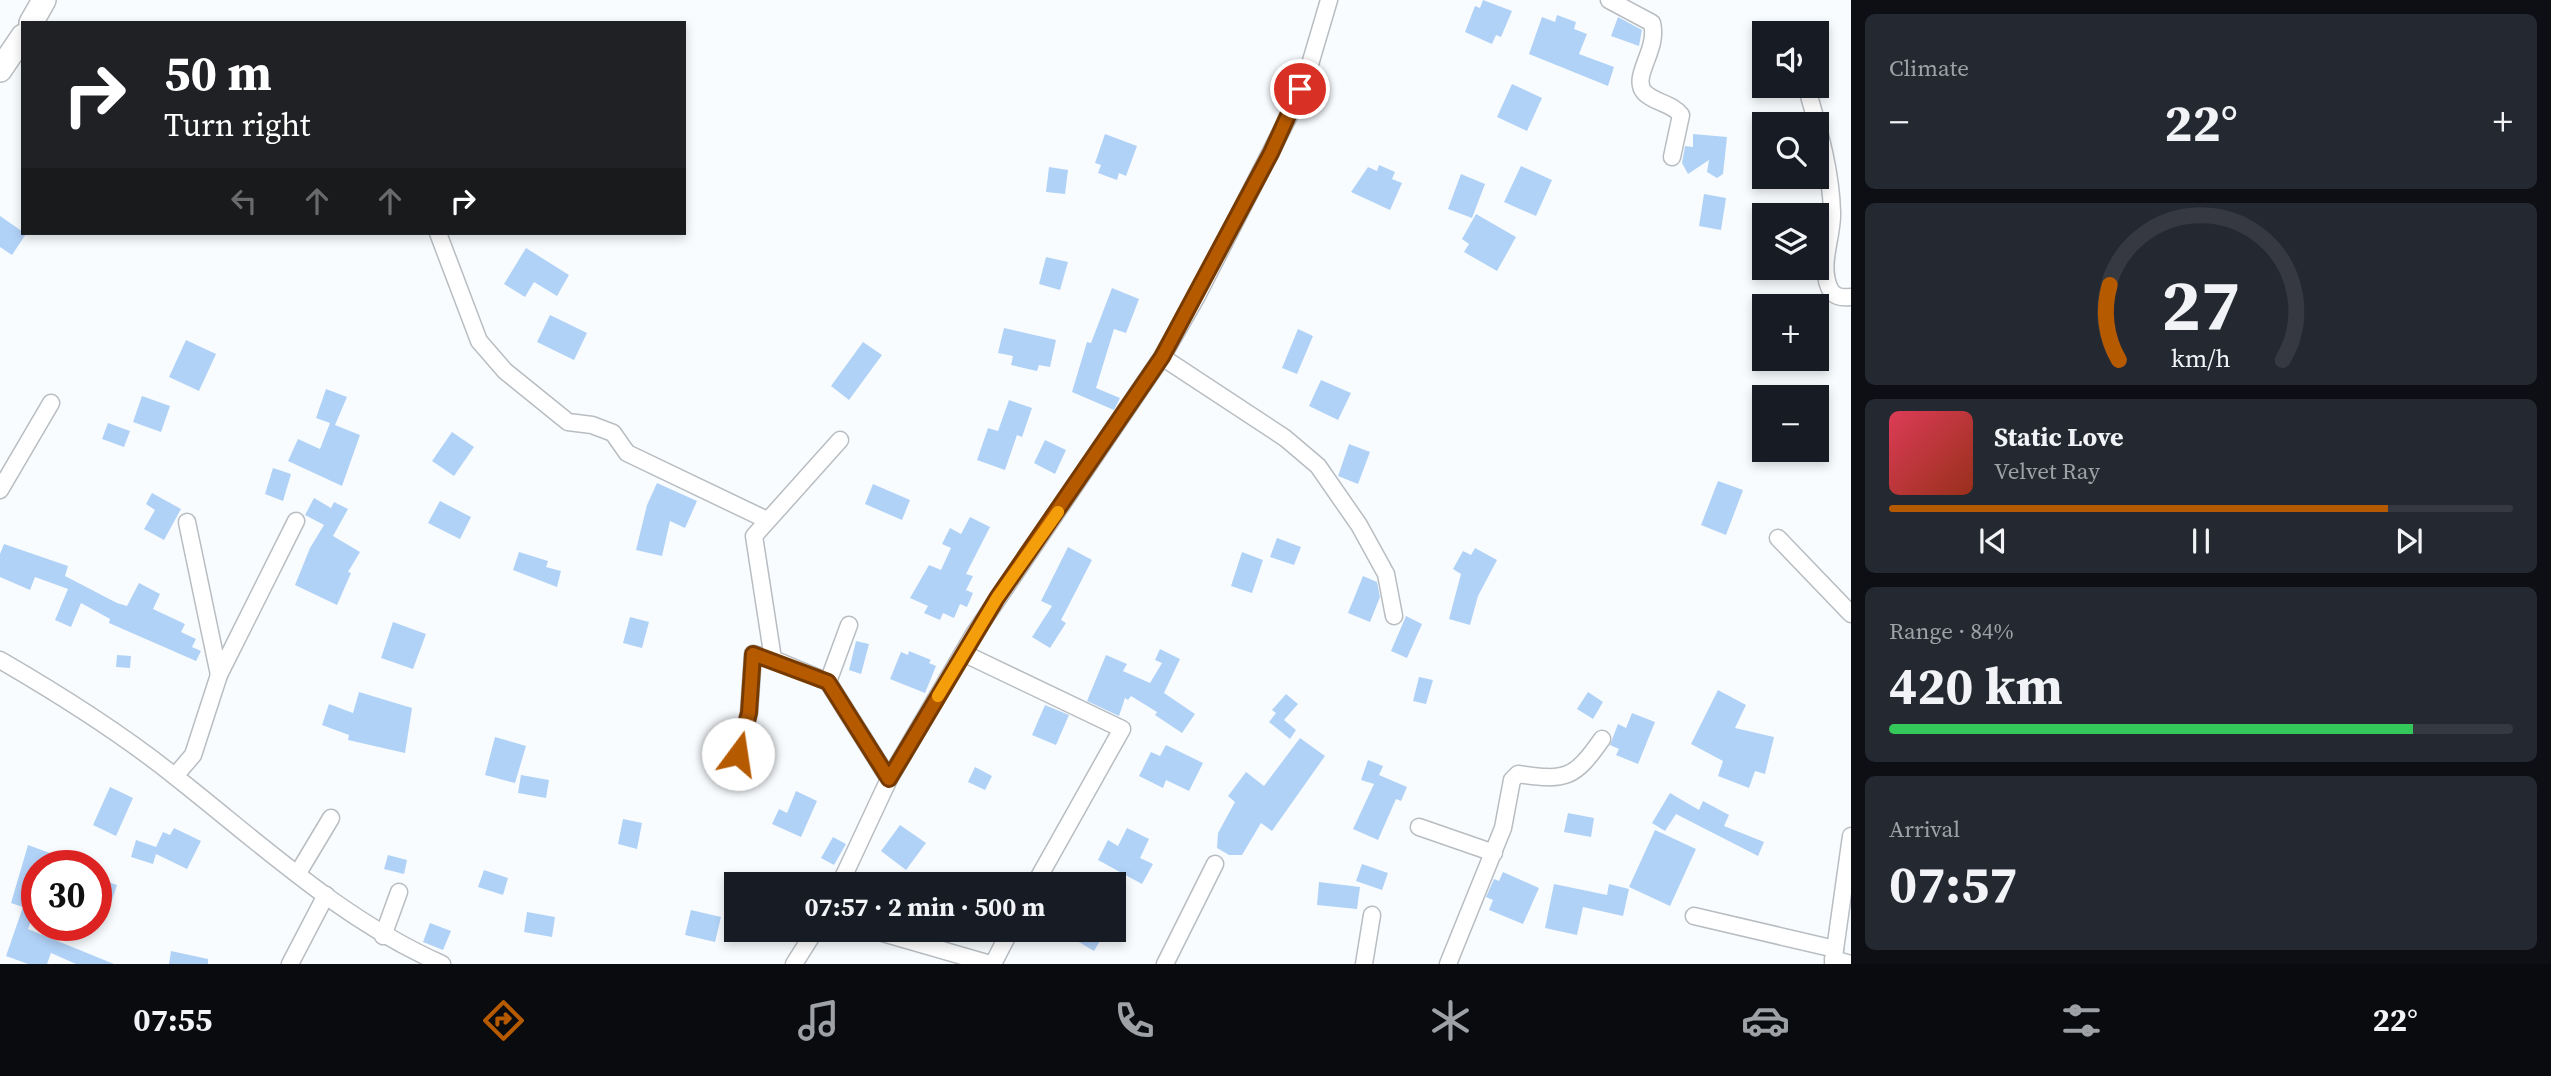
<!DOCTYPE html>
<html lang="en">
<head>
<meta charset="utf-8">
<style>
	:root { --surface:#171b24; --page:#242831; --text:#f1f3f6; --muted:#9ea1a6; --line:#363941; --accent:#b65a00 }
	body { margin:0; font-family:"Source Serif 4",serif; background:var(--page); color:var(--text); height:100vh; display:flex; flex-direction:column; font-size:26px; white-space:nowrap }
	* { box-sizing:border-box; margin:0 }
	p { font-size:23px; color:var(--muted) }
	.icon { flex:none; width:38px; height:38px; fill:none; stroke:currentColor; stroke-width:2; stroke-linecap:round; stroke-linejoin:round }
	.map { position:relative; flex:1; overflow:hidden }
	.details { display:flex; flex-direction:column; gap:14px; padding:14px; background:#0d0f14; width:700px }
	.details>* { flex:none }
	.banner { position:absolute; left:21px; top:21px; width:665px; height:214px; border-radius:0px; box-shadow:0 4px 10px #0003; background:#202124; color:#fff; overflow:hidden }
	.tools { position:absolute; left:1752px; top:21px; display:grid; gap:14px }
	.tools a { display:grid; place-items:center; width:77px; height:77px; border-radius:0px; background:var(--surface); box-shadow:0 4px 10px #0003; font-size:35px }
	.speed { position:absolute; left:21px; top:850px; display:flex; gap:14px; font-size:35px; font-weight:700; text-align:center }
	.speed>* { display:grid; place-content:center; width:91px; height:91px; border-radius:50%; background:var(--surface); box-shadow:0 4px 10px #0003; line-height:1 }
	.speed .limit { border:10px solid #d22; background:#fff; color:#111 }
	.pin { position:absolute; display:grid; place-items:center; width:60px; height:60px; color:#fff; margin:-30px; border:4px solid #fff; border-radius:50%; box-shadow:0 2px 7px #0007 }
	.me { position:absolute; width:77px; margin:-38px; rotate:14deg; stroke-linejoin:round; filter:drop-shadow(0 0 5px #0008) }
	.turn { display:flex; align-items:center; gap:24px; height:147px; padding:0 28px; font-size:32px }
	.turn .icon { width:91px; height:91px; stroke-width:2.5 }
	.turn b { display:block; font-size:49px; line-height:60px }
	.lanes { display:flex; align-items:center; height:66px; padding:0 28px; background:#0003; justify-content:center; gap:35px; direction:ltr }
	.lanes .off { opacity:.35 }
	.big { font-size:52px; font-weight:700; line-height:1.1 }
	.details .card { flex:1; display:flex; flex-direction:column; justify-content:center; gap:10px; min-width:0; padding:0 24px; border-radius:10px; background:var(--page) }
	.details .dial { align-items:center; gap:0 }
	.dial svg { height:182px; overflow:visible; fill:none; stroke:var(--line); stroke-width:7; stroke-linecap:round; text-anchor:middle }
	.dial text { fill:var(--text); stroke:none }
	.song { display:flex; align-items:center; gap:21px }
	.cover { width:84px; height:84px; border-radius:10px; background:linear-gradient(135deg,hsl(350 70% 55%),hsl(10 70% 35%)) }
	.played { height:7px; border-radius:4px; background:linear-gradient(90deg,var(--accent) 80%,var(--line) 80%) }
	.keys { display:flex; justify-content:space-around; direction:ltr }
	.heat { display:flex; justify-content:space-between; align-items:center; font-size:38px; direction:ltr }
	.charge { height:10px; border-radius:5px; background:linear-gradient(90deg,#34c759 84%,var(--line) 0) }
	.trip { position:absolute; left:724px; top:872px; width:402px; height:70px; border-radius:0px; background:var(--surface); box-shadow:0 4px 10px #0003; font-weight:700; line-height:70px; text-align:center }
	.tabs { display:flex; height:112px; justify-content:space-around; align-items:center; background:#090b0e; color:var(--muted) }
	.tabs .icon { width:49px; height:49px }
	.tabs .current { color:var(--accent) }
	.tabs b { font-size:32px; color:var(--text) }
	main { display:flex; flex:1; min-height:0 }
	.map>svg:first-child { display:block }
</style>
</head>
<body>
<main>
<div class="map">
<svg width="1851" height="964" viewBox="0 0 1851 964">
	<rect width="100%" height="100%" fill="#f9fcff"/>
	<!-- building -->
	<g fill="#b1d2f7">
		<path d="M 1483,0 L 1512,11 L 1501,37 L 1496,35 L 1492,44 L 1465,32 L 1475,6 L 1480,8 Z"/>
		<path d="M 1557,15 L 1576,22 L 1574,29 L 1587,34 L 1579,54 L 1614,67 L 1608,86 L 1529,54 L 1542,17 L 1555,22 Z"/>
		<path d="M 1618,17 L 1642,30 L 1639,46 L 1611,36 Z"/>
		<path d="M 1512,84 L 1542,98 L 1527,131 L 1497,117 Z"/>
		<path d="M 1105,134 L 1137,146 L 1126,176 L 1119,173 L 1117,180 L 1098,173 L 1101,165 L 1095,163 Z"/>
		<path d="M 1693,134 L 1727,137 L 1723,174 L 1717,178 L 1707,172 L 1709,160 L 1688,174 L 1682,163 L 1685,146 L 1693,147 Z"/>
		<path d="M 1379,165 L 1395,172 L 1392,179 L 1402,183 L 1390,210 L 1351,192 L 1368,167 L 1377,171 Z"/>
		<path d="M 1521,166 L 1552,180 L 1536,216 L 1504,202 Z"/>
		<path d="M 1049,167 L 1068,170 L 1065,194 L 1046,192 Z"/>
		<path d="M 1461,174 L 1485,184 L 1472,218 L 1448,209 Z"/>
		<path d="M 1704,194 L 1726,198 L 1721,230 L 1699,226 Z"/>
		<path d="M 1476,214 L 1516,237 L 1497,271 L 1464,252 L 1469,244 L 1462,239 Z"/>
		<path d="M 0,216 L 26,234 L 12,255 L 0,247 Z"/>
		<path d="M 526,248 L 569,275 L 557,296 L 534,282 L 525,297 L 504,284 Z"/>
		<path d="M 1046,257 L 1068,262 L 1060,290 L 1039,284 Z"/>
		<path d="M 1112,288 L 1139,299 L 1126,333 L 1114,329 L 1096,388 L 1120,398 L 1114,410 L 1072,392 L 1087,342 L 1091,343 Z"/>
		<path d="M 550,315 L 587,333 L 574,360 L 537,342 Z"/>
		<path d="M 1004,328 L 1056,340 L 1050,367 L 1039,365 L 1037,371 L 1011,365 L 1013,356 L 998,353 Z"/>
		<path d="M 1298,329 L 1313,336 L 1297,374 L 1282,368 Z"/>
		<path d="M 186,340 L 216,354 L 199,391 L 169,377 Z"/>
		<path d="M 863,342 L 882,355 L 849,400 L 831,386 Z"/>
		<path d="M 1321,380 L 1351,393 L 1338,420 L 1309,406 Z"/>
		<path d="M 326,389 L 347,397 L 335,425 L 360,435 L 342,486 L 288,461 L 298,439 L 320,449 L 330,423 L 316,418 Z"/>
		<path d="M 142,396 L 170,406 L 161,432 L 133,422 Z"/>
		<path d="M 1009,400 L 1032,408 L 1022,437 L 1017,435 L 1005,470 L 977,460 L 988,428 L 998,431 Z"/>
		<path d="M 108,423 L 130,431 L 124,447 L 102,439 Z"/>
		<path d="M 452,432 L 474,447 L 454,476 L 432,461 Z"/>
		<path d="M 1045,440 L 1066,450 L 1055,474 L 1034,463 Z"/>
		<path d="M 1349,444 L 1370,452 L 1358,484 L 1338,476 Z"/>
		<path d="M 273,468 L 291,474 L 283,501 L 265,494 Z"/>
		<path d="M 1718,481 L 1743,490 L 1726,535 L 1701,525 Z"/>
		<path d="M 657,483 L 697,501 L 685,528 L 670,521 L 662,556 L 636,550 L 647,505 Z"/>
		<path d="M 873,484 L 910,500 L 902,520 L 865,504 Z"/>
		<path d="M 152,493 L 181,509 L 164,540 L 144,529 L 155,510 L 146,504 Z"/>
		<path d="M 314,498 L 331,508 L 334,502 L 348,509 L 333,536 L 360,552 L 348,572 L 351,573 L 337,605 L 295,585 L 310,548 L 324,525 L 305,515 Z"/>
		<path d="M 440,501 L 471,517 L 460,539 L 428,523 Z"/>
		<path d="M 970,517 L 990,527 L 966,574 L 973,576 L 966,590 L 973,593 L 967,607 L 960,604 L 954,618 L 943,613 L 940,620 L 924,613 L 928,606 L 910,598 L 929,565 L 941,570 L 951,548 L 942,544 L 950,528 L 961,534 Z"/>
		<path d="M 1277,538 L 1301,547 L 1294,565 L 1270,557 Z"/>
		<path d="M 4,544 L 68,566 L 65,576 L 117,603 L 127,606 L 139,583 L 160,594 L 153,609 L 185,624 L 181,632 L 196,639 L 192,647 L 201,651 L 196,661 L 109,623 L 110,619 L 81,603 L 71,627 L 55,620 L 68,589 L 35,577 L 30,590 L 0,577 L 0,554 Z"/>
		<path d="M 1068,547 L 1092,560 L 1061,620 L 1066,623 L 1050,648 L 1032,637 L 1052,606 L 1041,601 Z"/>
		<path d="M 1475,548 L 1497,560 L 1478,596 L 1470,625 L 1449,619 L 1461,574 L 1453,569 L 1463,551 L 1471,555 Z"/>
		<path d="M 519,552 L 548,561 L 546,567 L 561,571 L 557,587 L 513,570 Z"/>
		<path d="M 1242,552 L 1263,560 L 1252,593 L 1231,586 Z"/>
		<path d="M 1363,576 L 1377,582 L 1380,597 L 1370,622 L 1348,613 Z"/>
		<path d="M 1406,616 L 1422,624 L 1407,658 L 1391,651 Z"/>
		<path d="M 630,617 L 649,622 L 642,648 L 623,643 Z"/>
		<path d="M 393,622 L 426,634 L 413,669 L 381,658 Z"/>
		<path d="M 856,641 L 869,644 L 861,674 L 849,670 Z"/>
		<path d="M 1160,649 L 1180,659 L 1164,693 L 1195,714 L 1182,733 L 1155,715 L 1157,712 L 1131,696 L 1128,700 L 1125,698 L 1119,716 L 1087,701 L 1106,655 L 1127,664 L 1123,671 L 1150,683 L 1162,663 L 1155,660 Z"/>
		<path d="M 909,651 L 931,660 L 929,663 L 936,666 L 925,693 L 890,679 L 901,652 L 908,655 Z"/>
		<path d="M 117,655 L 131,656 L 130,668 L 116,667 Z"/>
		<path d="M 1419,677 L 1433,680 L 1426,704 L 1413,701 Z"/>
		<path d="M 1718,690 L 1746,705 L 1735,728 L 1774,737 L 1765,774 L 1755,771 L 1749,788 L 1718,776 L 1723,761 L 1691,744 Z"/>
		<path d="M 359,692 L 412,708 L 405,753 L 348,740 L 349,735 L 322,725 L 329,704 L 353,713 Z"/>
		<path d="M 1588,692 L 1603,702 L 1593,719 L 1577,709 Z"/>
		<path d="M 1286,694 L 1298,704 L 1284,720 L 1296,730 L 1290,739 L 1269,722 L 1276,713 L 1272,710 Z"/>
		<path d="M 1045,705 L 1069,715 L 1056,745 L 1032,735 Z"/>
		<path d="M 1632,713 L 1655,722 L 1638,764 L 1616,755 L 1619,749 L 1610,745 L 1618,724 L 1626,728 Z"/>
		<path d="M 495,737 L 526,746 L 515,783 L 485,775 Z"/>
		<path d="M 1300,738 L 1325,756 L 1272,831 L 1261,823 L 1242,855 L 1229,855 L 1217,848 L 1218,833 L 1235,802 L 1228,796 L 1246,772 L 1264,786 Z"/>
		<path d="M 1166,745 L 1203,763 L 1189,791 L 1166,780 L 1163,788 L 1139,776 L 1151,752 L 1160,756 Z"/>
		<path d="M 1368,760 L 1383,766 L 1379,775 L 1407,787 L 1401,801 L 1396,799 L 1378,840 L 1353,829 L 1374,784 L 1361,780 Z"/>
		<path d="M 975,767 L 992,776 L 985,790 L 968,782 Z"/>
		<path d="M 521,775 L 549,780 L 546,798 L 518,793 Z"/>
		<path d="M 110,787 L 133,798 L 116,836 L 93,825 Z"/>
		<path d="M 796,791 L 817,801 L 801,837 L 772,824 L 779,809 L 787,813 Z"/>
		<path d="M 1670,793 L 1699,810 L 1703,801 L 1729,815 L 1724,826 L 1764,842 L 1758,856 L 1676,814 L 1665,831 L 1652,823 Z"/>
		<path d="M 1568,813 L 1594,818 L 1591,837 L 1564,832 Z"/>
		<path d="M 623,819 L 642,823 L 637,849 L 618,844 Z"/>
		<path d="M 900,825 L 926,843 L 906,870 L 881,851 Z"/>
		<path d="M 174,828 L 201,841 L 187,869 L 156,854 L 153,864 L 131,857 L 136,840 L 156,847 L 163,832 L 170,835 Z"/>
		<path d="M 1127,828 L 1149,839 L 1140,858 L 1153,864 L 1142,884 L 1098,860 L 1108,840 L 1118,846 Z"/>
		<path d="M 1655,830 L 1696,849 L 1670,906 L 1629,887 Z"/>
		<path d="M 833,837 L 846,844 L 834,865 L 821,858 Z"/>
		<path d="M 28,845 L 58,856 L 55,866 L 37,866 L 37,904 L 28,929 L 114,964 L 76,964 L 51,953 L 47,964 L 28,964 L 6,956 L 23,907 L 11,903 Z"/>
		<path d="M 388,855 L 407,860 L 404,874 L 384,869 Z"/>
		<path d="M 1362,864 L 1388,873 L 1382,890 L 1356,881 Z"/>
		<path d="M 484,870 L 508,878 L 503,895 L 478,887 Z"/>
		<path d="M 1503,872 L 1539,888 L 1523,924 L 1489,910 L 1493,900 L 1486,897 L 1494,879 L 1499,881 Z"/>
		<path d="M 96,878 L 117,885 L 106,918 L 96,914 Z"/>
		<path d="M 1319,882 L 1360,887 L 1357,909 L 1317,905 Z"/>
		<path d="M 1554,884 L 1607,895 L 1609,884 L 1629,889 L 1623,916 L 1583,907 L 1577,935 L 1545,928 Z"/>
		<path d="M 691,910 L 721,917 L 715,942 L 685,935 Z"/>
		<path d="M 527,912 L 555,917 L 552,937 L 524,932 Z"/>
		<path d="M 430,923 L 451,931 L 443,950 L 423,942 Z"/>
		<path d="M 1057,929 L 1107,929 L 1094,951 Z"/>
		<path d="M 171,951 L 208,959 L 208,964 L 169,964 Z"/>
	</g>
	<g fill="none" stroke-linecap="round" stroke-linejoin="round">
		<defs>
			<g id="street">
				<path d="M 1609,0 L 1652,23 C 1659,50 1631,76 1644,92 C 1654,103 1672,103 1681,115 L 1672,157"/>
				<path d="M 1809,96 C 1820,133 1831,173 1832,212 C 1833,237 1819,262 1829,287 C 1833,297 1841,298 1851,297"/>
				<path d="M 438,233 L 479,341 L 505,371 L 568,422 L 592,425 L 613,433 L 627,453 L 767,520"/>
				<path d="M 1162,357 L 1285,438 L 1318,466 L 1359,525 L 1386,574 L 1394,616"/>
				<path d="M 0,490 L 51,403"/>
				<path d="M 187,522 L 219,675"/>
				<path d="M 1778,538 L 1851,614"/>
				<path d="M 849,625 L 828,682 L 889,779"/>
				<path d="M 963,653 L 1122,729 L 1035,884"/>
				<path d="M 0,660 C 57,693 126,737 177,778 C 262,845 342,920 442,964"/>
				<path d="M 828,682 L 773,659 L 754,536 L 840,440"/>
				<path d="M 734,774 L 749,713 L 753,654 L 773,659"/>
				<path d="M 175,776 L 193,755 L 219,675 L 296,521"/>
				<path d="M 1419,827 L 1494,853"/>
				<path d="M 298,873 L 331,818"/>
				<path d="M 840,884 L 889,779 L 974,634 L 1162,357 L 1197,296 L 1289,116 L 1308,71 L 1329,0"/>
				<path d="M 1694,916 L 1835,949"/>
				<path d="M 869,929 L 990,964"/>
				<path d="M 383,936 L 399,892"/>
				<path d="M 1833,959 L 1851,964"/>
				<path d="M 290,964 L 326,895"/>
				<path d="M 794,964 L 816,929"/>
				<path d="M 993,964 L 1011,929"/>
				<path d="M 1165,964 L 1215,864"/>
				<path d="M 1364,964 L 1372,915"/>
				<path d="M 1448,964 L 1503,828 L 1512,780 L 1518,774 C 1566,781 1574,779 1602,739"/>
				<path d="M 1833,964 L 1851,836"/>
			</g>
			<g id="secondary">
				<path d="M 31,23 L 44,0"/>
				<path d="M 0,70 L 23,36"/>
			</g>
		</defs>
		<!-- street casing -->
		<use href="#street" stroke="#b8bdc2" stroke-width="19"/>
		<!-- secondary casing -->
		<use href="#secondary" stroke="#b8bdc2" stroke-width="26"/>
		<!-- street -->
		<use href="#street" stroke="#fff" stroke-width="16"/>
		<!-- secondary -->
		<use href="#secondary" stroke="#fff" stroke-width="23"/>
	</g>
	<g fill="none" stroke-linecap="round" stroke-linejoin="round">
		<defs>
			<path id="route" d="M 738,754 L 749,713 L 753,654 L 828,682 L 889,779 L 997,598 L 1162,357 L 1271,153 L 1300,89"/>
		</defs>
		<!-- route casing -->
		<use href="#route" stroke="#763a00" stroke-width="18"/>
		<!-- route -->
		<use href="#route" stroke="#b65a00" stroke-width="12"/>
		<!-- slow -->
		<path stroke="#f59e0b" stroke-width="12" d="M 938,696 L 997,598 L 1058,512"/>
	</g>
</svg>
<div class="tools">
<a><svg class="icon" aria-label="sound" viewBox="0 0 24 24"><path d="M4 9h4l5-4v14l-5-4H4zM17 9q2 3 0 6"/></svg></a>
<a><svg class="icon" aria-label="search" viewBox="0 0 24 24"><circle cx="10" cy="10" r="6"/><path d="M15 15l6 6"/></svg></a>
<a><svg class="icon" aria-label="layers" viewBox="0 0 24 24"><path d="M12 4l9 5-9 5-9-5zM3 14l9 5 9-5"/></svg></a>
<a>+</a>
<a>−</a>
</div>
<div class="speed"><div class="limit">30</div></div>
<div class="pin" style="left:1300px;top:89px;background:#d93025"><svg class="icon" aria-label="arrive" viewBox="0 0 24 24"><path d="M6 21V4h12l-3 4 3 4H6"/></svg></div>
<svg class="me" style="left:738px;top:754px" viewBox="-20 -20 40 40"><circle r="19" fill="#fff"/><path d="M0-13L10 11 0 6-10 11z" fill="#b65a00"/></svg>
<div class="trip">07:57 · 2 min · 500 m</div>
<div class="banner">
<div class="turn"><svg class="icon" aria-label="right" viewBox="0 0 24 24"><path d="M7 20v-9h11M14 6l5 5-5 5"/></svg><div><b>50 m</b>Turn right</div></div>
<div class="lanes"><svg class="icon off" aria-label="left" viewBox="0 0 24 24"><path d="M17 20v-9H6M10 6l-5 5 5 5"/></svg><svg class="icon off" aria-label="ahead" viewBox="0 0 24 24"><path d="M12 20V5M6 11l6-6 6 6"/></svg><svg class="icon off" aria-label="ahead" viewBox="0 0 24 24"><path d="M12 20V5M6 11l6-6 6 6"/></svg><svg class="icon" aria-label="right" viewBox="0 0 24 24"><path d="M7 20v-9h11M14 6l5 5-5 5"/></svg></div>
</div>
</div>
<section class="details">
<div class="card"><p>Climate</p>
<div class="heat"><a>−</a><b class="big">22°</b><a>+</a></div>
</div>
<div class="card dial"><svg viewBox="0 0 100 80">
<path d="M14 69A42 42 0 1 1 86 69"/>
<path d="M14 69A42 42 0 0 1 10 36" stroke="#b65a00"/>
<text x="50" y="56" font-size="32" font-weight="700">27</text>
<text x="50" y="72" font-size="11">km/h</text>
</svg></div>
<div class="card">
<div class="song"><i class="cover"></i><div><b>Static Love</b><p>Velvet Ray</p></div></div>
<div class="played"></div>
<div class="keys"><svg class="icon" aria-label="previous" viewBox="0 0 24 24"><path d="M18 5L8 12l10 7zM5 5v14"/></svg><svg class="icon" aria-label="pause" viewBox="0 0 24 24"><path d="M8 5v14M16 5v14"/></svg><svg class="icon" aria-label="next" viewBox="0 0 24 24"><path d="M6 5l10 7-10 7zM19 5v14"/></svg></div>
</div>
<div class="card"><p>Range · 84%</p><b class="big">420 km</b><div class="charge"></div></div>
<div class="card"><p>Arrival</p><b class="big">07:57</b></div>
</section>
</main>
<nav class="tabs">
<b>07:55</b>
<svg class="icon current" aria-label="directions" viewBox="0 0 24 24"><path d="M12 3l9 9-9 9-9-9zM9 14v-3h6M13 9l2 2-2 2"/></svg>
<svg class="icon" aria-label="music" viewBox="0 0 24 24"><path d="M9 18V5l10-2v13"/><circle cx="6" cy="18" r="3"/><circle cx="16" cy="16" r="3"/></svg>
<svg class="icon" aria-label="phone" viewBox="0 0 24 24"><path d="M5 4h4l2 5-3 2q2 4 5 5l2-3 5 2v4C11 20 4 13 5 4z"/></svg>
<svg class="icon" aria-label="climate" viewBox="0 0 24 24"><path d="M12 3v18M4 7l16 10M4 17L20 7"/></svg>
<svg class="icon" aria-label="car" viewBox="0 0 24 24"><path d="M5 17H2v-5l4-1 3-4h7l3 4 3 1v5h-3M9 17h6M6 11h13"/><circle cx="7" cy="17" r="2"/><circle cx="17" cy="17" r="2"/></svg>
<svg class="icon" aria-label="filters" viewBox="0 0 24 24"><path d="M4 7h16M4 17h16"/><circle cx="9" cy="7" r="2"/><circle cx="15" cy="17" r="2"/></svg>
<b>22°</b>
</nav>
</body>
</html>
